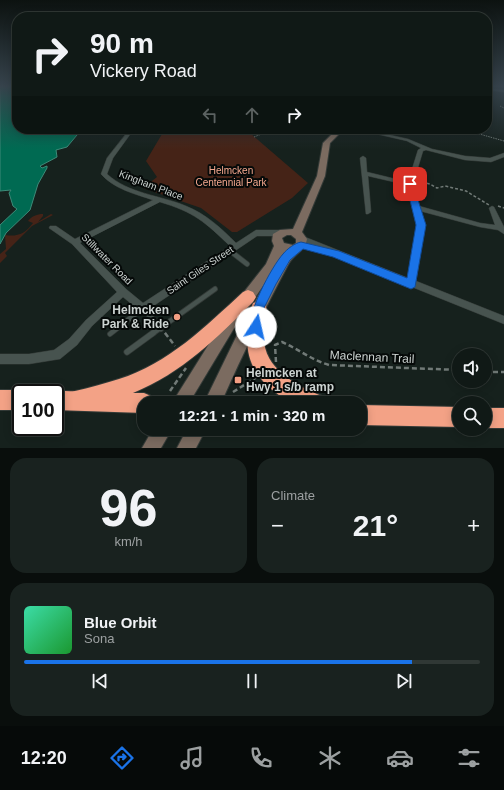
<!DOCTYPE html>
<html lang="en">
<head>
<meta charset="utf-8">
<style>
	:root { --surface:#101916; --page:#19221f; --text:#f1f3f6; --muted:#9ca0a1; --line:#303835; --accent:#1a73e8 }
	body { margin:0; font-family:Arial,sans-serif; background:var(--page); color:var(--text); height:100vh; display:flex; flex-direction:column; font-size:15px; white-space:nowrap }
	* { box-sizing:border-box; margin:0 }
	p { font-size:13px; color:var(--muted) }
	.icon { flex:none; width:22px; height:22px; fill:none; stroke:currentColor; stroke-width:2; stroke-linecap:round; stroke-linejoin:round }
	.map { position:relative; height:448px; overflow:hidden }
	.sheet { display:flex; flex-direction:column; gap:10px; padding:10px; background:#090e0c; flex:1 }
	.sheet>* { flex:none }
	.guide { position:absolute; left:12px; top:12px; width:480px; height:122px; border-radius:16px; box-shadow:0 2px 10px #0003,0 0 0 1px var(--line); background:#101916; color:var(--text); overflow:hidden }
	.tools { position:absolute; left:452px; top:348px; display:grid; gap:8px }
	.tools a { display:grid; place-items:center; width:40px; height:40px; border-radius:50%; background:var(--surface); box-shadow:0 2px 10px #0003,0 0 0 1px var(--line); font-size:20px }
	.speed { position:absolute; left:12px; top:384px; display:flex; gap:8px; font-size:20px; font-weight:700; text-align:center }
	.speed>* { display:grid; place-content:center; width:52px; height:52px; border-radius:50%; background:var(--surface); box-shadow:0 2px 10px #0003,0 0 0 1px var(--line); line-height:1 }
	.speed .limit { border:2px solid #111; border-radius:6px; background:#fff; color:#111 }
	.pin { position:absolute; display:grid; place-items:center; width:34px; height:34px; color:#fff; margin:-17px; border-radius:8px; box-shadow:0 2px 6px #0006 }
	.me { position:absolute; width:44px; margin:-22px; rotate:10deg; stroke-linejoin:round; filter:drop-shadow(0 0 3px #0008) }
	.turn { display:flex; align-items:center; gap:14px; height:84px; padding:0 12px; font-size:18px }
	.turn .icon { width:52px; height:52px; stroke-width:2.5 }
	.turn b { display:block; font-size:28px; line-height:34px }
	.lanes { display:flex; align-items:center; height:38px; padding:0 12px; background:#0003; justify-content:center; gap:20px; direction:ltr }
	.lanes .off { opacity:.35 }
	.big { font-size:30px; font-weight:700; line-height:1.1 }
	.sheet .card { flex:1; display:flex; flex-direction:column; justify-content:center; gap:6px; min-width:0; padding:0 14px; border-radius:16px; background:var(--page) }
	.sheet .dial { align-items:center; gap:0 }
	.dial b { font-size:52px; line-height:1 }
	.song { display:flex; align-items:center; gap:12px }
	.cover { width:48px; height:48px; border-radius:6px; background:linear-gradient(135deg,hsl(160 70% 55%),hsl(130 70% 35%)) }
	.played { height:4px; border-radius:2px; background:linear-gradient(90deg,var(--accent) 85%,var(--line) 85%) }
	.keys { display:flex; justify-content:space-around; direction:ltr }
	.heat { display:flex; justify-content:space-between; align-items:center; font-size:22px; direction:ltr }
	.sheet .tiles { flex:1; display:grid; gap:10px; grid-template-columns:1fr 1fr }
	.card:last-child { grid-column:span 2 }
	.trip { position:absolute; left:137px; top:396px; width:230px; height:40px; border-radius:16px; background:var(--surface); box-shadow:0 2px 10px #0003,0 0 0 1px var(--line); font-weight:700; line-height:40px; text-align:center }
	.dock { display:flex; height:64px; justify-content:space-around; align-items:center; background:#060a09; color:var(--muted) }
	.dock .icon { width:28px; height:28px }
	.dock .active { color:var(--accent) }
	.dock b { font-size:18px; color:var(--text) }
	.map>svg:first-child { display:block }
</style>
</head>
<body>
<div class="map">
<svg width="504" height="448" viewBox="0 0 504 448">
	<rect width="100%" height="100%" fill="#16211d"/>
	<!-- green -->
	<g fill="#452317">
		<path d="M 245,129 L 249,129 L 252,132 L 250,133 L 308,183 L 292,198 L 237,232 L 232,232 L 201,208 L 143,188 L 157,177 L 146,161 L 162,134 Z"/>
		<path d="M 43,214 L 43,216 L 38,222 L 51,214 L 53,215 L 32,226 L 5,253 L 7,256 L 0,263 L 0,254 L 6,249 L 5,235 C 17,237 25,234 33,223 L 28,221 C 32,216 37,214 43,214 Z"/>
	</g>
	<!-- water -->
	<path fill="#006a52" stroke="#3d8a78" d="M 2,86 L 17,86 L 17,129 L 82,129 L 67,147 L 56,150 L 57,157 L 40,166 L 42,168 L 47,166 L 47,168 L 38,184 L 30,210 L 6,233 L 0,244 L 0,225 L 17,209 L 13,206 L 9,193 L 11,190 L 0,191 L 0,87 Z"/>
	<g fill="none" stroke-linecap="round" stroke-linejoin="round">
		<defs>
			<g id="service-far1">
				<path d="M 229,250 L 247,264"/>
				<path d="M 110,334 L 143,308 L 161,329"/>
				<path d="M 152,334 L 215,289"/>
			</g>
			<path id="service" d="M 127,352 L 153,333"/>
			<g id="minor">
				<path d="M 487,88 L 504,90 L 504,92 L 487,90 Z"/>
				<path d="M 130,129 L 134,129 L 113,158 L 107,174 C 129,194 160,195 186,206 C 206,214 221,228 236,243 L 256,230 L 281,230 L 285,233 L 281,236 L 257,236 L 146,311 L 143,312 L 140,311 L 123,297 L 92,326 L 77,345 L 60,359 L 29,364 L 0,364 L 0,354 L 29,354 L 54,350 L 69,339 L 86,320 L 117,292 L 72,244 L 49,228 L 50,226 L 56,226 L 75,239 L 153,200 C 135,194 114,189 101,174 L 107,158 ZM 160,202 C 194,212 205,222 230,246 L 143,303 L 126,289 L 80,243 Z"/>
				<path d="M 355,129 L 363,129 L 408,139 L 432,149 L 465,156 L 490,158 L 504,153 L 504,157 L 491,162 L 465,160 L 426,150 L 423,151 L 413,184 L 419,206 L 480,223 L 495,225 L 489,208 L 492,206 L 494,207 L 504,227 L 504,234 L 498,230 L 480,227 L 420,211 L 425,225 L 416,281 L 504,316 L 504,324 L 412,287 L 408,287 L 407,285 L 299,241 L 298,239 L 299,237 L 305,237 L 408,278 L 417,225 L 413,209 L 412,207 L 413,206 L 407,185 L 368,176 L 371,212 L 368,214 L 366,214 L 360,158 L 363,156 L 366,158 L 367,172 L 408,182 L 418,150 L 421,148 L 407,141 Z"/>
				<path d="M 450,129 L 467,129 L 460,132 Z"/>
			</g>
			<g id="secondary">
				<path d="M 337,129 L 344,129 L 330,143 L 325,176 L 302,232 L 307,239 C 305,252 293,254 288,265 C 264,310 242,356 221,403 L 204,403 L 237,335 L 267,280 L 250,305 L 245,307 L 240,305 L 239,301 L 240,297 L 266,264 L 274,246 L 272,241 L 273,234 L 280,230 L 293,229 L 317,176 L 323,143 ZM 287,235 L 291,235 L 296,239 L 296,243 L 293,245 L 284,243 L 282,238 Z"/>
				<path d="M 234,310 L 239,312 L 241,316 L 239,320 L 189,403 L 172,403 L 229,312 Z"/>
				<path d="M 153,429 L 172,429 L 161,448 L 142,448 Z"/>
				<path d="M 187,429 L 206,429 L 196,448 L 177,448 Z"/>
			</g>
			<g id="motorway">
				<path d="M 248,290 L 253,292 L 256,297 L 253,302 C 217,338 182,373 133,393 L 144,393 L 151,396 L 154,403 L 144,403 L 144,413 L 55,410 L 55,393 L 48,393 C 57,389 65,392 75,391 C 89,388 105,383 119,379 C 168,364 206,326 243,292 Z"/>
				<path d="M 259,301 L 265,303 C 269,312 264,323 264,333 C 261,367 295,385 322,396 L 325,403 C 315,403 303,405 294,403 C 287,402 280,396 275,392 C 244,368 244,343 251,308 L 253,303 Z"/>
				<path d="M 0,390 L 21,390 L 28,393 L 21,393 L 21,410 L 0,410 Z"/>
				<path d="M 360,405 L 459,407 L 459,427 L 360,425 Z"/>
				<rect x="485" y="408" width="19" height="20"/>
			</g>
		</defs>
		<!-- service-far1 casing -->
		<use href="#service-far1" stroke="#333a37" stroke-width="6"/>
		<!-- service casing -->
		<use href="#service" stroke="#333a37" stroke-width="7"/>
		<!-- minor casing -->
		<use href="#minor" stroke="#333a37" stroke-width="1"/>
		<!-- secondary casing -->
		<use href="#secondary" stroke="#333a37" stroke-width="2"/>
		<!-- motorway casing -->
		<use href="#motorway" stroke="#333a37" stroke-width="2"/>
		<!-- path-far3 -->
		<g stroke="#717a77" stroke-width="1" stroke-dasharray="1.5 1" stroke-linecap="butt">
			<path d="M 500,106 L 504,108"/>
			<path d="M 469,131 L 504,141"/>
			<path d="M 254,137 L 269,131 L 268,129"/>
		</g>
		<!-- path-far2 -->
		<g stroke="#717a77" stroke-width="1.5" stroke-dasharray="3 2" stroke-linecap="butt">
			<path d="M 417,181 L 430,184 L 437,188 L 445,186 L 466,191 L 489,205"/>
			<path d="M 498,206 L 504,208"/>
		</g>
		<!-- path-far1 -->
		<path stroke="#717a77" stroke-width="2" stroke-dasharray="3.5 2.5" stroke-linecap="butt" d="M 165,333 L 166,334"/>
		<!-- path -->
		<g stroke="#717a77" stroke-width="2.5" stroke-dasharray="5 3" stroke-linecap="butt">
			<path d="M 165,333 L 175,346"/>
			<path d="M 276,362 L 275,345 L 282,342 C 298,349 312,360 329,365 L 459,370"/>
			<path d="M 485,372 L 504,372"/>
			<path d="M 170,391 L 186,368"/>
			<path d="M 233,392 L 257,377"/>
		</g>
		<!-- service-far1 -->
		<use href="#service-far1" stroke="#47534f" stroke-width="4.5"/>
		<!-- service -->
		<use href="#service" stroke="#47534f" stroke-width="5.5"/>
		<!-- minor -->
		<use href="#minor" fill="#47534f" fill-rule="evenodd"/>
		<!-- secondary -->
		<use href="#secondary" fill="#7b6b60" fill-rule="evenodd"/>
		<!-- motorway -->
		<use href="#motorway" fill="#f3a286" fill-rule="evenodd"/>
	</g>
	<!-- sky -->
	<linearGradient id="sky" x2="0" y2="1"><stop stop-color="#0c1210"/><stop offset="0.58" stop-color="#36434c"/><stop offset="1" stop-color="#36434c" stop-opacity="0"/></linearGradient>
	<rect width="504" height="149" fill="url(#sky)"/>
	<!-- route -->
	<path fill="#1a73e8" stroke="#114b97" d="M 410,182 L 413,184 L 426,225 L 415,287 L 411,289 L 333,257 L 303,249 L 290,260 L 276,284 L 264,308 L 260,331 L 256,333 L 251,331 C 245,316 272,266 283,254 C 287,249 295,243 301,242 L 339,251 L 407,278 L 416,225 L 406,184 Z"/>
	<!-- markers -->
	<g fill="#f39f83" stroke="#050908" stroke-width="1.5">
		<circle cx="177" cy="317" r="4"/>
		<rect x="234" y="376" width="8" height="8" rx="2"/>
	</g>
	<g text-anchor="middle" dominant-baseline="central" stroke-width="4" stroke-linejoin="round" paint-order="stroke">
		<!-- park labels -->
		<g font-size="10" fill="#f5a88f" stroke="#050908">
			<text x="231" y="170">Helmcken<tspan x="231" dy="12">Centennial Park</tspan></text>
		</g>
		<!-- street labels -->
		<g font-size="10" fill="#ccd3d1" stroke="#050908">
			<text transform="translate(151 185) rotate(21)">Kingham Place</text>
			<text transform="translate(107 259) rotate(45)">Stillwater Road</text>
			<text transform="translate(200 270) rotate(-34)">Saint Giles Street</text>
		</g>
		<!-- near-poi labels -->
		<g font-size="12" font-weight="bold" fill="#ccd3d1" stroke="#050908" text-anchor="end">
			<text x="169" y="310">Helmcken<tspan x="169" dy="14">Park &amp; Ride</tspan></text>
			<text x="246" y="373" text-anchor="start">Helmcken at<tspan x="246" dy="14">Hwy 1 s/b ramp</tspan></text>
		</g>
		<!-- near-street labels -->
		<g font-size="12" fill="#ccd3d1" stroke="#050908">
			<text transform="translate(372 357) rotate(3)">Maclennan Trail</text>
		</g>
	</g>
</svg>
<div class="tools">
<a><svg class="icon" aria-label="sound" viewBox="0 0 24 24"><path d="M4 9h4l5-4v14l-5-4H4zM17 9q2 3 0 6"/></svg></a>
<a><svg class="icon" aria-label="search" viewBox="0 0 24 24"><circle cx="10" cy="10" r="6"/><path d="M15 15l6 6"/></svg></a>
</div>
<div class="speed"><div class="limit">100</div></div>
<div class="pin" style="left:410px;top:184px;background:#d93025"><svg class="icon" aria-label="arrive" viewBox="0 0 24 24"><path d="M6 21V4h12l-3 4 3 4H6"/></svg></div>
<svg class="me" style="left:256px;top:327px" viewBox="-20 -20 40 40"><circle r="19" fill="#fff"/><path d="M0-13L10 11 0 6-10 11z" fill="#1a73e8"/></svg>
<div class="trip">12:21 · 1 min · 320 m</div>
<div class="guide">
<div class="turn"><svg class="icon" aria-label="right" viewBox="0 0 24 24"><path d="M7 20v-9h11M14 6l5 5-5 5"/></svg><div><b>90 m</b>Vickery Road</div></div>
<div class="lanes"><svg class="icon off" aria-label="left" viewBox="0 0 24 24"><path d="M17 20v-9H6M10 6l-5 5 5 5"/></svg><svg class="icon off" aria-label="ahead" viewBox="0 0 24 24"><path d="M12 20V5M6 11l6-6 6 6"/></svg><svg class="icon" aria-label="right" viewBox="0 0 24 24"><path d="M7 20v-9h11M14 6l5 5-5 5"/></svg></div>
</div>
</div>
<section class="sheet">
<div class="tiles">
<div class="card dial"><b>96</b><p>km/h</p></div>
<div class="card"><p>Climate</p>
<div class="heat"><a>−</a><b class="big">21°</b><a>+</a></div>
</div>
<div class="card">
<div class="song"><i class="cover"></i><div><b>Blue Orbit</b><p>Sona</p></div></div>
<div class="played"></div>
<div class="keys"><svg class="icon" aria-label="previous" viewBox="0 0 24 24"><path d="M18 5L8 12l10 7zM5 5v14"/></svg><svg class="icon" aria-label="pause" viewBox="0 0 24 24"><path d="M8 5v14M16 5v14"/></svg><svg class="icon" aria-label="next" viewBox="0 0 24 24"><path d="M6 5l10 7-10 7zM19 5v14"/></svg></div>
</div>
</div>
</section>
<nav class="dock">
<b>12:20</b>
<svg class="icon active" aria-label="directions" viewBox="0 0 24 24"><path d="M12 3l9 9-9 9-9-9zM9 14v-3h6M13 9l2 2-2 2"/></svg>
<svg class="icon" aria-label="music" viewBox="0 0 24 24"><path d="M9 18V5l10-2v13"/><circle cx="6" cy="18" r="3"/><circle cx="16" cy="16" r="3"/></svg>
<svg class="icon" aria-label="phone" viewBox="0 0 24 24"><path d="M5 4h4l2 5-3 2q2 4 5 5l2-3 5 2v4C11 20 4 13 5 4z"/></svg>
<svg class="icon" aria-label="climate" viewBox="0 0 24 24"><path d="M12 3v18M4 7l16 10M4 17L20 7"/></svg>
<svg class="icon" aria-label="car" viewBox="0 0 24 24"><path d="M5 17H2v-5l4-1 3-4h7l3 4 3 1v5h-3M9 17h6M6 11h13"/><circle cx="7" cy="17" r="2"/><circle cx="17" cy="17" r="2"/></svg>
<svg class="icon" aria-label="filters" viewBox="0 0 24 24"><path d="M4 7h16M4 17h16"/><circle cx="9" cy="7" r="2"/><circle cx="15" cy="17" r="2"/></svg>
</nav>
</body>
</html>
